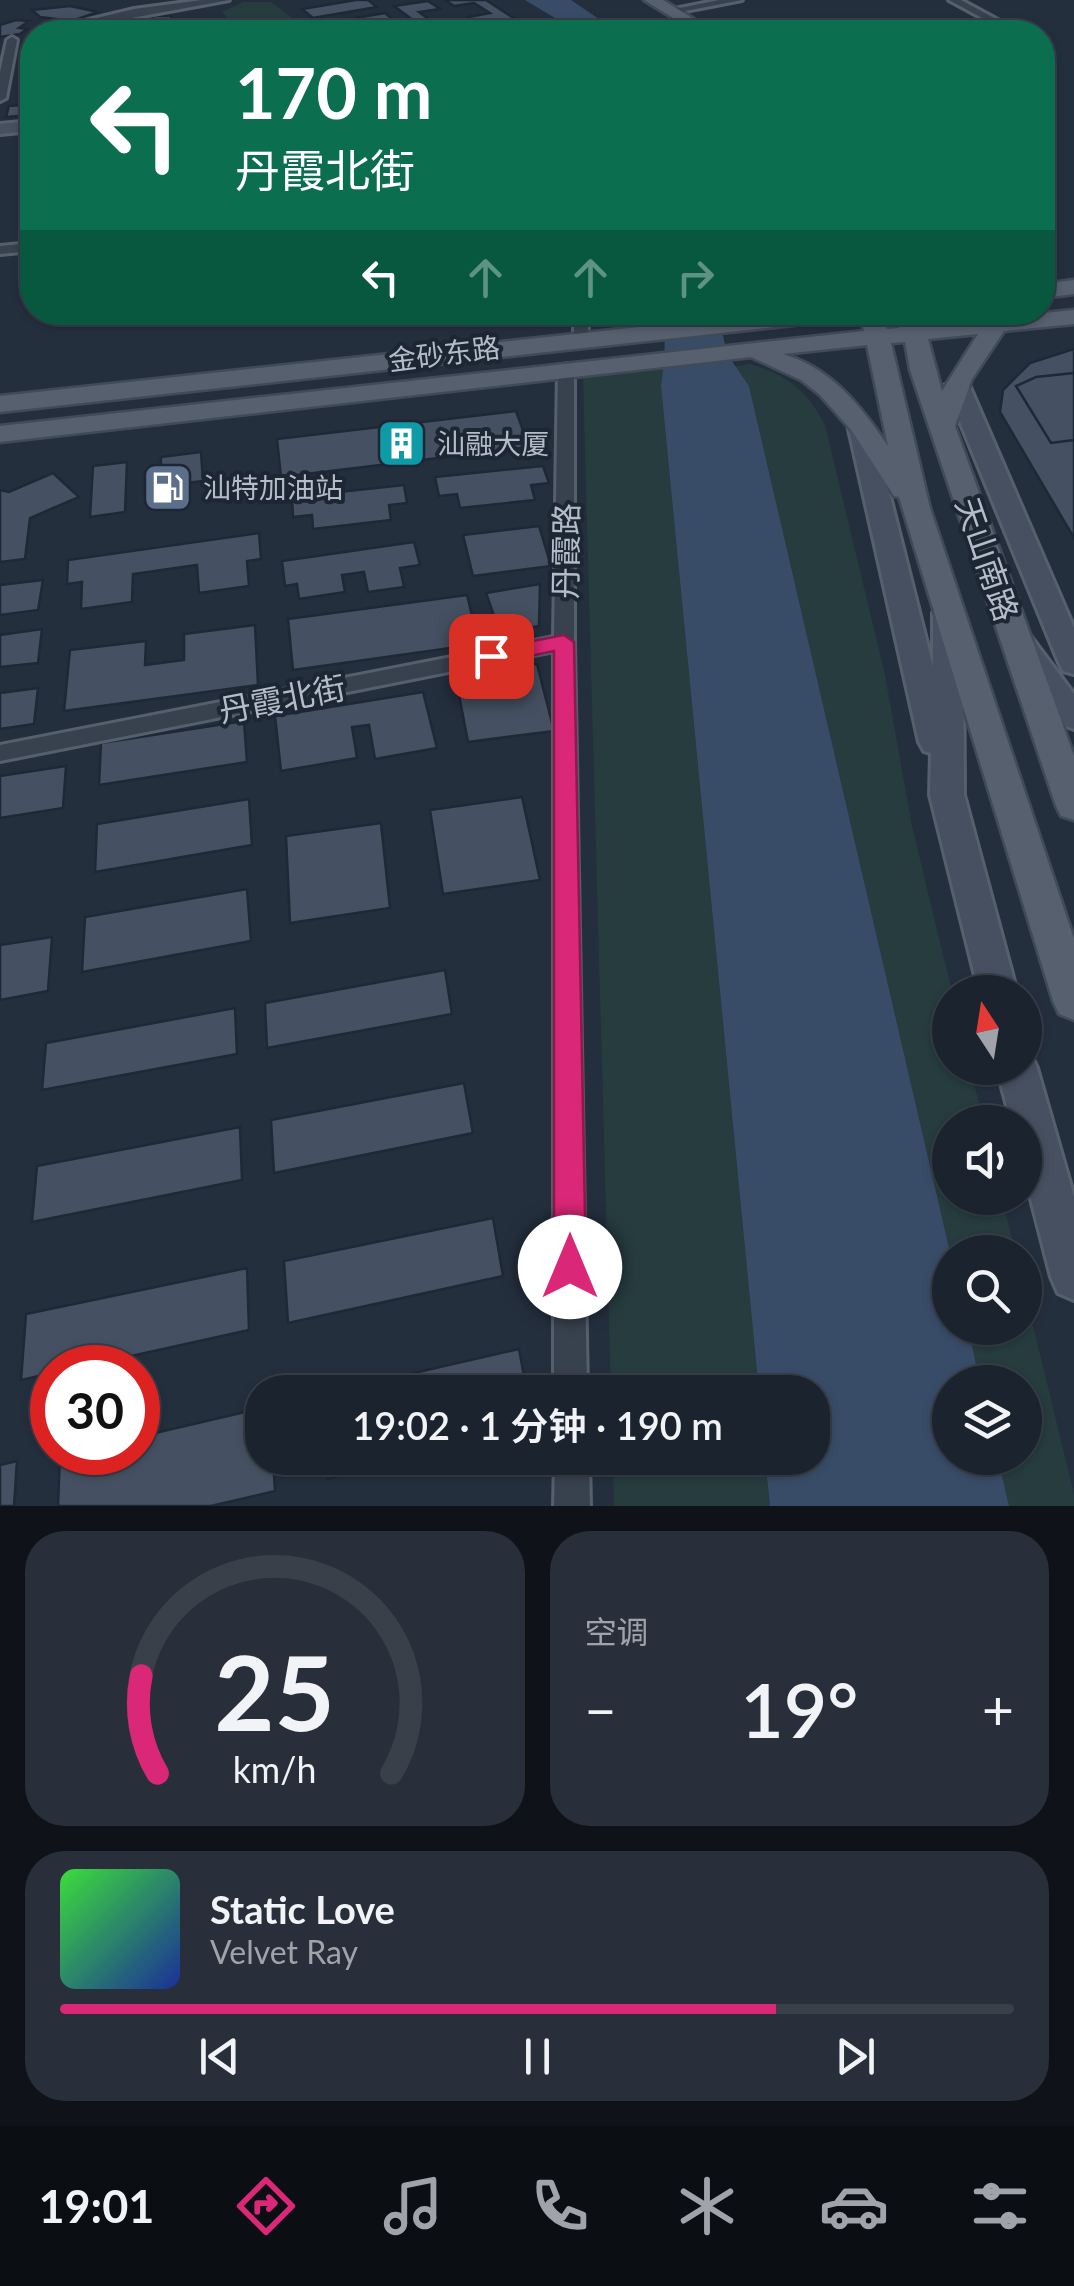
<!DOCTYPE html>
<html lang="zh">
<head>
<meta charset="utf-8">
<style>
	:root { --surface:#1b232e; --page:#282f3a; --text:#f1f3f6; --muted:#a0a4aa; --line:#39404a; --accent:#db2777 }
	body { margin:0; font-family:Lato,"Noto Sans SC",sans-serif; background:var(--page); color:var(--text); height:100vh; display:flex; flex-direction:column; font-size:38px; white-space:nowrap }
	* { box-sizing:border-box; margin:0 }
	p { font-size:32px; color:var(--muted) }
	.icon { flex:none; width:55px; height:55px; fill:none; stroke:currentColor; stroke-width:2; stroke-linecap:round; stroke-linejoin:round }
	.map { position:relative; height:1506px; overflow:hidden }
	.panel { display:flex; flex-direction:column; gap:25px; padding:25px; background:#0f1319; flex:1 }
	.panel>* { flex:none }
	.hud { position:absolute; left:20px; top:20px; width:1035px; height:305px; border-radius:40px; box-shadow:0 2px 8px #0004,0 0 0 2px var(--line); background:#0b6e4f; color:#fff; overflow:hidden }
	.needle { width:65px; rotate:348deg }
	.fabs { position:absolute; left:932px; top:975px; display:grid; gap:20px }
	.fabs a { display:grid; place-items:center; width:110px; height:110px; border-radius:50%; background:var(--surface); box-shadow:0 2px 8px #0004,0 0 0 2px var(--line); font-size:50px }
	.speed { position:absolute; left:30px; top:1345px; display:flex; gap:20px; font-size:50px; font-weight:700; text-align:center }
	.speed>* { display:grid; place-content:center; width:130px; height:130px; border-radius:50%; background:var(--surface); box-shadow:0 2px 8px #0004,0 0 0 2px var(--line); line-height:1 }
	.speed .limit { border:15px solid #d22; background:#fff; color:#111 }
	.pin { position:absolute; display:grid; place-items:center; width:85px; height:85px; color:#fff; margin:-42px; border-radius:20px; box-shadow:0 5px 15px #0006 }
	.me { position:absolute; width:110px; margin:-55px; rotate:0deg; stroke-linejoin:round; filter:drop-shadow(0 0 8px #0008) }
	.turn { display:flex; align-items:center; gap:35px; height:210px; padding:0 50px; font-size:45px }
	.turn .icon { width:130px; height:130px; stroke-width:2.5 }
	.turn b { display:block; font-size:70px; line-height:85px }
	.lanes { display:flex; align-items:center; height:95px; padding:0 50px; background:#0003; justify-content:center; gap:50px; direction:ltr }
	.lanes .off { opacity:.35 }
	.big { font-size:75px; font-weight:600; line-height:1.1 }
	.panel .widget { flex:1; display:flex; flex-direction:column; justify-content:center; gap:15px; min-width:0; padding:0 35px; border-radius:40px; background:var(--page) }
	.panel .dial { align-items:center; gap:0 }
	.dial svg { height:260px; overflow:visible; fill:none; stroke:var(--line); stroke-width:7; stroke-linecap:round; text-anchor:middle }
	.dial text { fill:var(--text); stroke:none }
	.song { display:flex; align-items:center; gap:30px }
	.cover { width:120px; height:120px; border-radius:15px; background:linear-gradient(135deg,hsl(120 70% 55%),hsl(230 70% 35%)) }
	.played { height:10px; border-radius:5px; background:linear-gradient(90deg,var(--accent) 75%,var(--line) 75%) }
	.keys { display:flex; justify-content:space-around; direction:ltr }
	.heat { display:flex; justify-content:space-between; align-items:center; font-size:55px; direction:ltr }
	.panel .tiles { flex:1; display:grid; gap:25px; grid-template-columns:1fr 1fr }
	.widget:last-child { grid-column:span 2 }
	.trip { position:absolute; left:245px; top:1375px; width:585px; height:100px; border-radius:40px; background:var(--surface); box-shadow:0 2px 8px #0004,0 0 0 2px var(--line); font-weight:600; line-height:100px; text-align:center }
	.tabs { display:flex; height:160px; justify-content:space-around; align-items:center; background:#0b0e12; color:var(--muted) }
	.tabs .icon { width:70px; height:70px }
	.tabs .selected { color:var(--accent) }
	.tabs b { font-size:45px; color:var(--text) }
	.map>svg:first-child { display:block }
</style>
</head>
<body>
<div class="map">
<svg width="1074" height="1506" viewBox="0 0 1074 1506">
	<rect width="100%" height="100%" fill="#242f3e"/>
	<!-- green -->
	<g fill="#263c3f">
		<path d="M 243,2 L 271,2 L 311,32 L 241,32 L 222,12 Z"/>
		<path d="M 750,364 C 787,375 808,391 825,425 L 885,675 L 912,826 L 952,992 L 950,1068 L 970,1068 L 984,1122 L 950,1122 L 950,1198 L 1002,1198 L 1015,1252 L 950,1252 L 749,386 L 734,367 Z"/>
		<path d="M 664,369 L 661,386 L 759,1392 L 611,1392 L 583,377 Z"/>
		<path d="M 1025,1293 L 1074,1494 L 1074,1506 L 1009,1506 L 998,1458 L 1025,1458 L 1025,1382 L 980,1382 L 968,1328 L 1025,1328 Z"/>
		<path d="M 613,1458 L 765,1458 L 770,1506 L 614,1506 Z"/>
	</g>
	<!-- water -->
	<g fill="#394c67">
		<path d="M 525,0 L 571,0 L 618,32 L 570,32 L 560,21 Z"/>
		<path d="M 663,313 L 718,313 L 727,354 L 749,386 L 950,1252 L 950,1328 L 968,1328 L 980,1382 L 950,1382 L 950,1458 L 998,1458 L 1009,1506 L 770,1506 L 765,1458 L 812,1458 L 812,1392 L 759,1392 L 661,386 C 665,361 666,336 663,313 Z"/>
	</g>
	<!-- building -->
	<g fill="#455162" stroke="#1f2835" stroke-width="2.5">
		<path d="M 356,0 L 368,0 L 377,7 L 313,18 L 302,9 Z"/>
		<path d="M 445,0 L 486,0 L 515,19 L 480,25 L 468,17 L 490,13 L 474,3 L 454,6 Z"/>
		<path d="M 428,1 L 440,9 L 419,12 L 434,23 L 456,19 L 467,27 L 429,32 L 394,6 Z"/>
		<path d="M 70,6 L 98,12 L 72,21 L 40,17 L 32,10 Z"/>
		<path d="M 385,13 L 397,23 L 337,32 L 330,32 L 320,24 Z"/>
		<path d="M 154,16 L 171,16 L 173,23 L 189,25 L 230,22 L 230,26 L 150,32 L 157,32 L 157,27 L 151,28 Z"/>
		<path d="M 16,20 L 29,21 L 19,28 L 27,29 L 20,34 L 0,37 L 0,25 Z"/>
		<path d="M 32,104 L 32,115 L 6,117 L 9,106 Z"/>
		<path d="M 1074,349 L 1074,538 L 1000,412 L 1003,390 L 1030,363 Z"/>
		<path d="M 1074,373 L 1074,440 L 1051,443 L 1016,386 L 1036,377 Z"/>
		<path d="M 516,411 L 529,447 L 281,477 L 277,439 Z"/>
		<path d="M 201,452 L 203,481 L 161,486 L 161,457 Z"/>
		<path d="M 127,462 L 125,512 L 90,517 L 93,466 Z"/>
		<path d="M 543,466 L 549,483 L 531,485 L 535,500 L 460,508 L 457,494 L 439,496 L 435,477 Z"/>
		<path d="M 53,473 L 79,497 L 30,518 L 25,559 L 0,562 L 0,490 L 9,492 Z"/>
		<path d="M 404,485 L 407,503 L 389,505 L 391,520 L 313,529 L 312,515 L 293,517 L 292,497 Z"/>
		<path d="M 539,526 L 551,566 L 473,576 L 463,535 Z"/>
		<path d="M 259,533 L 261,559 L 247,561 L 249,586 L 199,593 L 197,565 L 133,574 L 132,602 L 81,609 L 82,582 L 67,584 L 68,560 Z"/>
		<path d="M 414,542 L 420,565 L 400,568 L 404,587 L 368,592 L 364,572 L 342,575 L 345,592 L 299,599 L 297,584 L 285,586 L 282,561 Z"/>
		<path d="M 43,580 L 38,610 L 0,615 L 0,585 Z"/>
		<path d="M 540,584 L 539,626 L 500,633 L 486,593 Z"/>
		<path d="M 467,595 L 479,644 L 293,670 L 288,619 Z"/>
		<path d="M 255,625 L 258,685 L 64,711 L 70,650 L 146,641 L 145,665 L 184,660 L 184,634 Z"/>
		<path d="M 42,629 L 38,663 L 0,667 L 0,635 Z"/>
		<path d="M 537,664 L 554,731 L 468,742 L 455,674 Z"/>
		<path d="M 38,688 L 34,724 L 0,729 L 0,693 Z"/>
		<path d="M 423,692 L 437,748 L 375,759 L 369,725 L 352,727 L 357,758 L 281,771 L 275,716 Z"/>
		<path d="M 244,721 L 247,762 L 99,785 L 101,743 Z"/>
		<path d="M 66,766 L 63,808 L 0,818 L 0,776 Z"/>
		<path d="M 522,797 L 540,880 L 443,894 L 430,810 Z"/>
		<path d="M 249,799 L 252,845 L 95,872 L 97,824 Z"/>
		<path d="M 381,823 L 390,908 L 290,923 L 286,836 Z"/>
		<path d="M 247,889 L 251,941 L 82,972 L 85,917 Z"/>
		<path d="M 52,937 L 48,991 L 0,1000 L 0,945 Z"/>
		<path d="M 445,970 L 452,1014 L 267,1048 L 265,1003 Z"/>
		<path d="M 235,1008 L 237,1054 L 42,1090 L 46,1043 Z"/>
		<path d="M 464,1083 L 473,1133 L 274,1173 L 271,1120 Z"/>
		<path d="M 240,1127 L 242,1180 L 32,1222 L 37,1166 Z"/>
		<path d="M 493,1218 L 503,1276 L 288,1323 L 284,1261 Z"/>
		<path d="M 247,1268 L 249,1330 L 77,1368 L 52,1368 L 52,1373 L 21,1380 L 26,1314 Z"/>
		<path d="M 519,1349 L 527,1392 L 331,1392 Z"/>
		<path d="M 262,1408 L 262,1458 L 273,1458 L 275,1491 L 211,1506 L 58,1506 L 60,1454 L 138,1452 L 138,1437 Z"/>
		<path d="M 326,1458 L 418,1458 L 327,1479 Z"/>
		<path d="M 17,1461 L 14,1506 L 0,1506 L 0,1465 Z"/>
	</g>
	<g fill="none" stroke-linecap="round" stroke-linejoin="round">
		<defs>
			<g id="street">
				<path d="M 202,0 L 229,0 L 56,32 L 39,32 L 134,9 Z"/>
				<path d="M 719,0 L 742,0 L 670,14 L 665,11 Z"/>
				<path d="M 949,0 L 961,0 L 1020,32 L 1008,32 Z"/>
				<path d="M 12,37 L 17,40 L 6,98 L 0,101 L 0,72 L 7,40 Z"/>
				<path d="M 1042,48 L 1049,51 L 1049,55 L 1042,56 Z"/>
				<path d="M 32,243 L 32,251 L 0,254 L 0,246 Z"/>
				<path d="M 574,312 L 589,312 L 587,343 L 574,340 Z"/>
				<path d="M 566,364 L 574,369 L 574,642 L 587,1392 L 554,1392 L 554,651 L 0,761 L 0,745 L 554,637 L 558,369 Z"/>
				<path d="M 555,1458 L 589,1458 L 590,1506 L 554,1506 Z"/>
			</g>
			<g id="secondary">
				<path d="M 32,121 L 32,131 L 0,134 L 0,124 Z"/>
				<path d="M 957,378 L 969,385 L 1074,628 L 1074,674 L 1063,671 L 1059,663 L 945,385 Z"/>
				<path d="M 860,418 L 872,425 L 933,667 L 933,613 L 938,606 L 958,606 L 963,613 L 964,795 L 1017,992 L 979,992 L 930,795 L 931,753 L 924,751 L 919,742 L 848,425 Z"/>
				<path d="M 1020,634 L 1031,637 L 1074,694 L 1074,729 L 1063,725 L 1005,644 L 1009,637 Z"/>
				<path d="M 1025,1052 L 1031,1055 L 1037,1068 L 1074,1197 L 1074,1300 L 1058,1293 L 1051,1277 L 1025,1176 L 1025,1122 L 1011,1122 L 997,1068 L 1025,1068 Z"/>
			</g>
			<g id="primary">
				<path d="M 644,0 L 663,0 L 715,32 L 696,32 Z"/>
				<path d="M 1074,280 L 1074,294 L 1042,298 L 1042,284 Z"/>
				<path d="M 1074,310 L 1074,324 L 1004,331 L 972,379 L 955,426 L 1074,756 L 1074,820 L 1061,816 L 1056,806 L 910,370 L 905,342 L 891,343 L 930,508 L 1074,939 L 1074,1020 L 1059,1014 L 1053,1001 L 899,497 L 894,496 L 852,431 L 820,395 L 801,380 L 751,357 L 0,442 L 0,426 L 864,331 L 861,318 L 867,312 L 881,313 L 887,329 L 899,328 L 897,312 L 915,312 L 922,325 ZM 978,334 L 942,391 L 928,339 ZM 867,345 L 888,446 C 861,406 831,368 783,354 Z"/>
				<path d="M 778,312 L 859,312 L 848,319 L 0,412 L 0,396 Z"/>
			</g>
		</defs>
		<!-- street casing -->
		<use href="#street" stroke="#565f6c" stroke-width="6"/>
		<!-- secondary casing -->
		<use href="#secondary" stroke="#565f6c" stroke-width="6"/>
		<!-- primary casing -->
		<use href="#primary" stroke="#414a57" stroke-width="5"/>
		<!-- street -->
		<use href="#street" fill="#38414e" fill-rule="evenodd"/>
		<!-- secondary -->
		<use href="#secondary" fill="#465061" fill-rule="evenodd"/>
		<!-- primary -->
		<use href="#primary" fill="#56606e" fill-rule="evenodd"/>
	</g>
	<!-- route -->
	<path fill="#db2777" stroke="#8e194d" stroke-width="2.5" d="M 564,635 L 574,642 L 586,1267 L 581,1278 L 570,1283 L 559,1278 L 554,1267 L 554,651 L 491,664 L 480,656 L 491,649 Z"/>
	<!-- icons -->
	<defs>
		<symbol id="building-square" viewBox="-11 -11 22 22"><rect x="-9" y="-9" width="18" height="18" rx="4" fill="#0f9aa8" stroke="#1d2633"/><path d="M-4-6H4V6H1V3H-1V6H-4ZM-2.5-4.3h1.7v1.8h-1.7ZM.8-4.3h1.7v1.8H.8ZM-2.5-1h1.7V.8h-1.7ZM.8-1h1.7V.8H.8Z" fill="#fff"/></symbol>
		<symbol id="fuel-square" viewBox="-11 -11 22 22"><rect x="-9" y="-9" width="18" height="18" rx="4" fill="#5c6f8a" stroke="#1d2633"/><path d="M-5.5-6h7V0h2V4h1.3V-2.5L3-4.5l.8-.8L6-3V5H2.5V1h-1V6h-7ZM-4.2-4.7v3.2H.2V-4.7Z" fill="#fff"/></symbol>
	</defs>
	<g fill-rule="evenodd">
		<use href="#building-square" x="374" y="416" width="55" height="55"/>
		<use href="#fuel-square" x="140" y="460" width="55" height="55"/>
	</g>
	<g text-anchor="middle" dominant-baseline="central" stroke-width="8" stroke-linejoin="round" paint-order="stroke">
		<!-- far-street labels -->
		<g font-size="28" fill="#b4bcc9" stroke="#1d2633">
			<text transform="translate(444 353) rotate(-7)">金砂东路</text>
		</g>
		<!-- far-poi labels -->
		<g font-size="28" fill="#b4bcc9" stroke="#1d2633" text-anchor="start">
			<text x="437" y="443">汕融大厦</text>
			<text x="203" y="487">汕特加油站</text>
		</g>
		<!-- street labels -->
		<g font-size="32" fill="#b4bcc9" stroke="#1d2633">
			<text transform="translate(565 551) rotate(-89)">丹霞路</text>
			<text transform="translate(988 559) rotate(71)">天山南路</text>
			<text transform="translate(282 698) rotate(-11)">丹霞北街</text>
		</g>
	</g>
</svg>
<div class="fabs">
<a><svg class="needle" viewBox="-14 -14 28 28"><path d="M0-13l5 13h-10z" fill="#e53935"/><path d="M0 13l5-13h-10z" fill="#a0a4aa"/></svg></a>
<a><svg class="icon" aria-label="sound" viewBox="0 0 24 24"><path d="M4 9h4l5-4v14l-5-4H4zM17 9q2 3 0 6"/></svg></a>
<a><svg class="icon" aria-label="search" viewBox="0 0 24 24"><circle cx="10" cy="10" r="6"/><path d="M15 15l6 6"/></svg></a>
<a><svg class="icon" aria-label="layers" viewBox="0 0 24 24"><path d="M12 4l9 5-9 5-9-5zM3 14l9 5 9-5"/></svg></a>
</div>
<div class="speed"><div class="limit">30</div></div>
<div class="pin" style="left:491px;top:656px;background:#d93025"><svg class="icon" aria-label="arrive" viewBox="0 0 24 24"><path d="M6 21V4h12l-3 4 3 4H6"/></svg></div>
<svg class="me" style="left:570px;top:1267px" viewBox="-20 -20 40 40"><circle r="19" fill="#fff"/><path d="M0-13L10 11 0 6-10 11z" fill="#db2777"/></svg>
<div class="trip">19:02 · 1 分钟 · 190 m</div>
<div class="hud">
<div class="turn"><svg class="icon" aria-label="left" viewBox="0 0 24 24"><path d="M17 20v-9H6M10 6l-5 5 5 5"/></svg><div><b>170 m</b>丹霞北街</div></div>
<div class="lanes"><svg class="icon" aria-label="left" viewBox="0 0 24 24"><path d="M17 20v-9H6M10 6l-5 5 5 5"/></svg><svg class="icon off" aria-label="ahead" viewBox="0 0 24 24"><path d="M12 20V5M6 11l6-6 6 6"/></svg><svg class="icon off" aria-label="ahead" viewBox="0 0 24 24"><path d="M12 20V5M6 11l6-6 6 6"/></svg><svg class="icon off" aria-label="right" viewBox="0 0 24 24"><path d="M7 20v-9h11M14 6l5 5-5 5"/></svg></div>
</div>
</div>
<section class="panel">
<div class="tiles">
<div class="widget dial"><svg viewBox="0 0 100 80">
<path d="M14 69A42 42 0 1 1 86 69"/>
<path d="M14 69A42 42 0 0 1 9 39" stroke="#db2777"/>
<text x="50" y="56" font-size="32" font-weight="700">25</text>
<text x="50" y="72" font-size="11">km/h</text>
</svg></div>
<div class="widget"><p>空调</p>
<div class="heat"><a>−</a><b class="big">19°</b><a>+</a></div>
</div>
<div class="widget">
<div class="song"><i class="cover"></i><div><b>Static Love</b><p>Velvet Ray</p></div></div>
<div class="played"></div>
<div class="keys"><svg class="icon" aria-label="previous" viewBox="0 0 24 24"><path d="M18 5L8 12l10 7zM5 5v14"/></svg><svg class="icon" aria-label="pause" viewBox="0 0 24 24"><path d="M8 5v14M16 5v14"/></svg><svg class="icon" aria-label="next" viewBox="0 0 24 24"><path d="M6 5l10 7-10 7zM19 5v14"/></svg></div>
</div>
</div>
</section>
<nav class="tabs">
<b>19:01</b>
<svg class="icon selected" aria-label="directions" viewBox="0 0 24 24"><path d="M12 3l9 9-9 9-9-9zM9 14v-3h6M13 9l2 2-2 2"/></svg>
<svg class="icon" aria-label="music" viewBox="0 0 24 24"><path d="M9 18V5l10-2v13"/><circle cx="6" cy="18" r="3"/><circle cx="16" cy="16" r="3"/></svg>
<svg class="icon" aria-label="phone" viewBox="0 0 24 24"><path d="M5 4h4l2 5-3 2q2 4 5 5l2-3 5 2v4C11 20 4 13 5 4z"/></svg>
<svg class="icon" aria-label="climate" viewBox="0 0 24 24"><path d="M12 3v18M4 7l16 10M4 17L20 7"/></svg>
<svg class="icon" aria-label="car" viewBox="0 0 24 24"><path d="M5 17H2v-5l4-1 3-4h7l3 4 3 1v5h-3M9 17h6M6 11h13"/><circle cx="7" cy="17" r="2"/><circle cx="17" cy="17" r="2"/></svg>
<svg class="icon" aria-label="filters" viewBox="0 0 24 24"><path d="M4 7h16M4 17h16"/><circle cx="9" cy="7" r="2"/><circle cx="15" cy="17" r="2"/></svg>
</nav>
</body>
</html>
